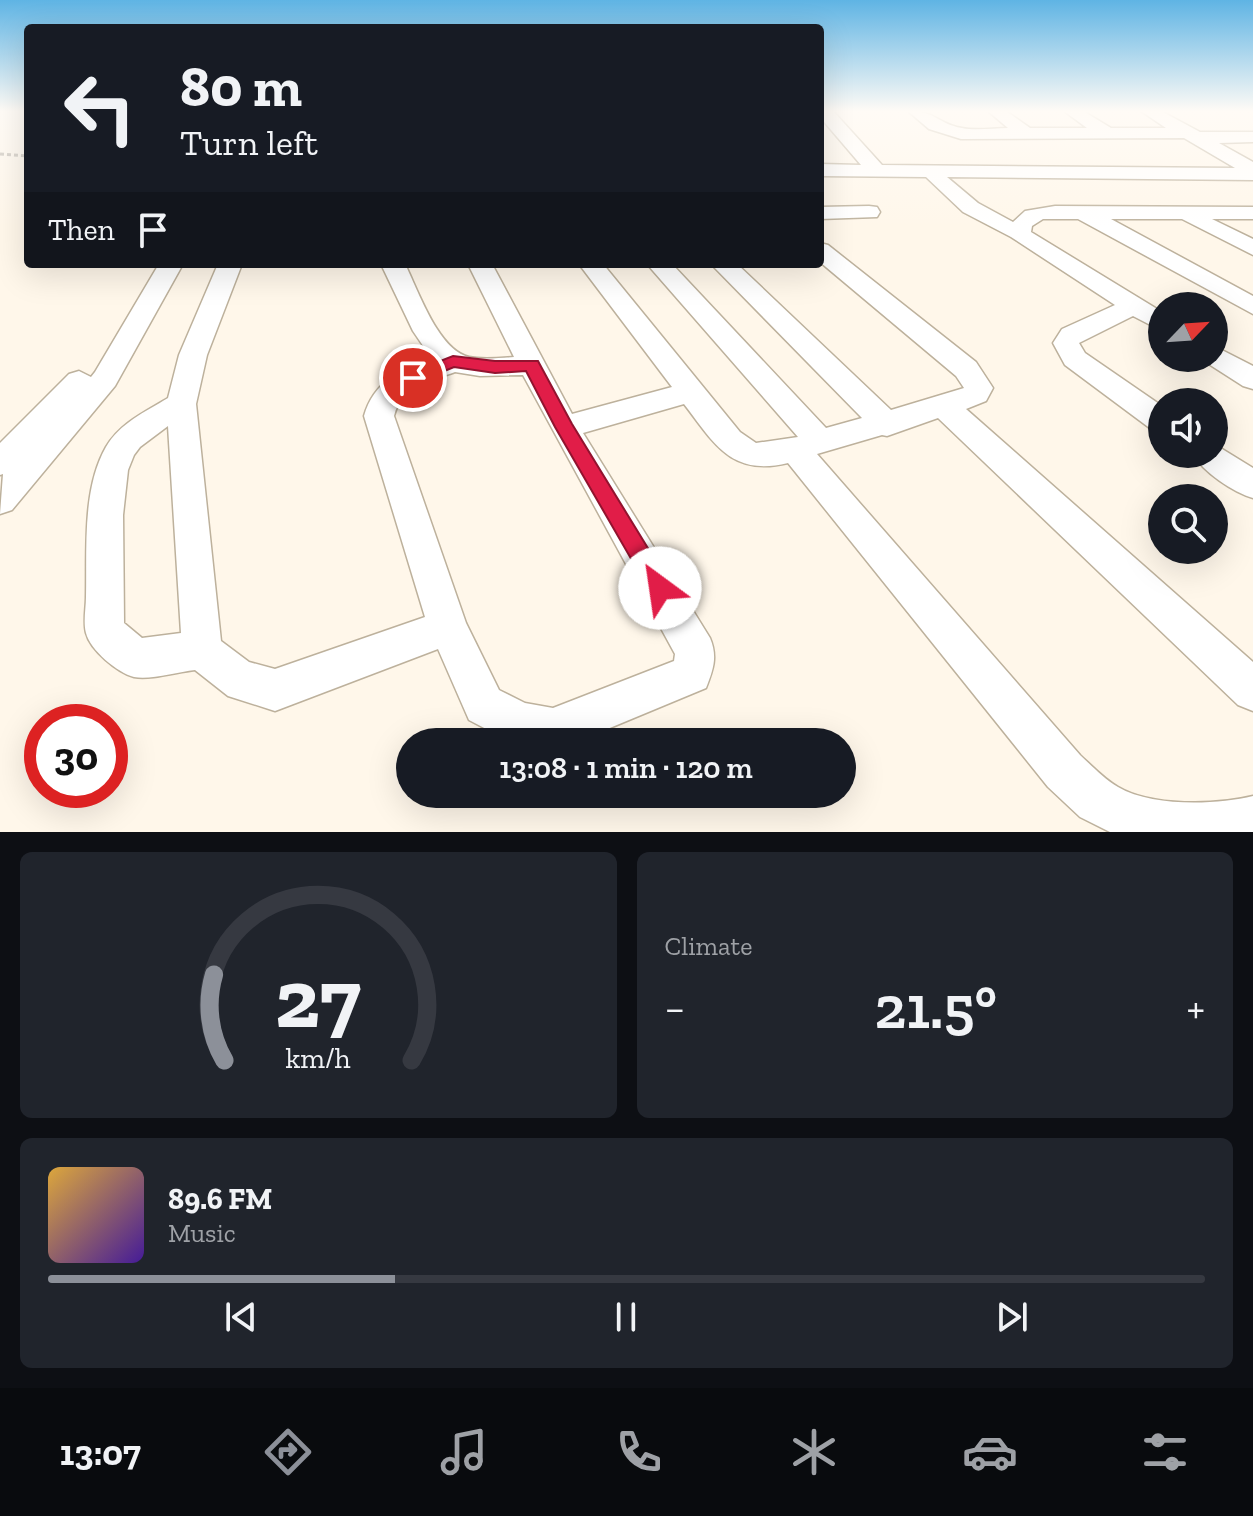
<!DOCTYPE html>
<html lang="en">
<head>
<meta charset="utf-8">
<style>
	:root { --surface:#171b24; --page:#20242c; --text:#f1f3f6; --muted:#9ea1a6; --line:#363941; --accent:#8c9099 }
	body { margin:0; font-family:"Zilla Slab",serif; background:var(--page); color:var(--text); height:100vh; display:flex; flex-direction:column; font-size:30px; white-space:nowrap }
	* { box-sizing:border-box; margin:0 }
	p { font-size:26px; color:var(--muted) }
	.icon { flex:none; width:44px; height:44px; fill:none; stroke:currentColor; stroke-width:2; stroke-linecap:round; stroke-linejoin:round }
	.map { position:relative; height:832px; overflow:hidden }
	.drawer { display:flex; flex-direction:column; gap:20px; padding:20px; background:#0d0f14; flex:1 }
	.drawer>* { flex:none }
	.guide { position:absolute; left:24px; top:24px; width:800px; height:244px; border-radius:8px; box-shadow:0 8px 32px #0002; background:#171b24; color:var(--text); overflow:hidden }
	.needle { width:52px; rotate:65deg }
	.fabs { position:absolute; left:1148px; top:292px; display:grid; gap:16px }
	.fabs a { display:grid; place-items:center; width:80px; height:80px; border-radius:50%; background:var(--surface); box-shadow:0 8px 32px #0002; font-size:40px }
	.speed { position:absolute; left:24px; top:704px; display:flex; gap:16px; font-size:40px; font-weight:700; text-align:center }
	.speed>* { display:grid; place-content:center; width:104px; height:104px; border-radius:50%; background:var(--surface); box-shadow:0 8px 32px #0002; line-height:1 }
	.speed .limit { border:12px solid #d22; background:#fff; color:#111 }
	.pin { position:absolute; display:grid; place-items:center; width:68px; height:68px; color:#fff; margin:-34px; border:4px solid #fff; border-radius:50%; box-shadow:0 2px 8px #0007 }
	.me { position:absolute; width:88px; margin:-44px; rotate:329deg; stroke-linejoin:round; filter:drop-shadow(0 0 6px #0008) }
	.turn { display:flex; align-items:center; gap:28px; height:168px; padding:0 24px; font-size:36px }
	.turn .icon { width:104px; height:104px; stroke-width:2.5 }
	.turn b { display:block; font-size:56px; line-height:68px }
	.then { display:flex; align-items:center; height:76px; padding:0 24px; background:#0003; gap:16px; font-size:30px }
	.big { font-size:60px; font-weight:600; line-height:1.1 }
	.drawer .card { flex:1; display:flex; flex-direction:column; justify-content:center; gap:12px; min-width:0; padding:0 28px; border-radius:12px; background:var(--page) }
	.drawer .dial { align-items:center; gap:0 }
	.dial svg { height:208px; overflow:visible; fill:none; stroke:var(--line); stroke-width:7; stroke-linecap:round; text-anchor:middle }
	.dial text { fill:var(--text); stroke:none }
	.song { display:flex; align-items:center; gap:24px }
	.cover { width:96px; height:96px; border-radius:12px; background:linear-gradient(135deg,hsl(40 70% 55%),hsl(260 70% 35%)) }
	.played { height:8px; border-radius:4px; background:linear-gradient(90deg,var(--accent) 30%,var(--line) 30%) }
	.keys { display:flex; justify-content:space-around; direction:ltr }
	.heat { display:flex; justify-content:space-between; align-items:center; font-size:44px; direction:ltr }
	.drawer .tiles { flex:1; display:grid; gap:20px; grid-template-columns:1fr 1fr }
	.card:last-child { grid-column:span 2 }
	.trip { position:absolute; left:396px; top:728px; width:460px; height:80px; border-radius:40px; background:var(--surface); box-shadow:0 8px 32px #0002; font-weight:600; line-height:80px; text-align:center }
	.tab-bar { display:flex; height:128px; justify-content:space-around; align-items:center; background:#090b0e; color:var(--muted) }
	.tab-bar .icon { width:56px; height:56px }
	.tab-bar .selected { color:var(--accent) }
	.tab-bar b { font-size:36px; color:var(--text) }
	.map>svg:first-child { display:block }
</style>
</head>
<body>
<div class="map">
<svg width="1253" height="832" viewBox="0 0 1253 832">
	<rect width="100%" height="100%" fill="#fff7ea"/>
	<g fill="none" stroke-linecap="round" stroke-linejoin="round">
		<defs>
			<g id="minor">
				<path d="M 820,111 L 833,111 L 882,165 L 1235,168 L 1184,138 L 961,139 L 929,129 L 908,111 C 936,111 938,124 962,128 C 976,131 993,128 1008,128 L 988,111 L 1006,111 L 1030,128 L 1087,128 L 1064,111 L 1083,111 L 1111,128 L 1166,128 L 1141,111 L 1161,111 L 1200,132 L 1253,132 L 1253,142 L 1219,143 L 1253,162 L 1253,180 L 947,177 L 978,203 L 1013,222 L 1025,211 L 1055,206 L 1253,207 L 1253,219 L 1212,219 L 1253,239 L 1253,255 L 1182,219 L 1111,219 L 1253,296 L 1253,314 L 1078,219 L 1043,219 L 1032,226 L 1031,232 L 1162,312 L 1162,331 L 1133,316 L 1079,343 L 1085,353 L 1162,406 L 1162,432 L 1151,429 L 1065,365 L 1053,343 L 1062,329 L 1115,305 L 1011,237 L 963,212 L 926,177 L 820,176 L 820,164 L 861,165 L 820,117 Z"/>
				<path d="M 869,206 L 877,207 L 880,212 L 877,217 L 820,219 L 820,207 Z"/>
				<path d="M 820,243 L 828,245 L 976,362 L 993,388 L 986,401 L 966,409 L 1253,662 L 1253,711 L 1238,705 L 938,418 L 887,436 L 882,435 L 817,454 L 1080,755 C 1092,766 1104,779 1118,787 C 1152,807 1216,805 1253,796 L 1253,832 L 1110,832 L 1080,817 L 1048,787 L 788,463 C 731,477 714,443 684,404 L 583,433 L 710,638 C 718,657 713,670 706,688 L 576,742 L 511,742 L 469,720 L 438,649 L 275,711 L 228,696 L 195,670 C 177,672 151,680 134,677 C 118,673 90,650 86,633 C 83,622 86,608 86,597 C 87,549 82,489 106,447 C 120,423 145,412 168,398 L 179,355 L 218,264 L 242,264 L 207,355 L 196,404 L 221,641 L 249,662 L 275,669 L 425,617 L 364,416 C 374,381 400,370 432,359 L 413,331 L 381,264 L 405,264 C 418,290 438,350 469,357 C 483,360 500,358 514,357 L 468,264 L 492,264 L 572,414 L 672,387 L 579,264 L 603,264 L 740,432 L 756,443 L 798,437 L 647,264 L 672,264 L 826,428 L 862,418 L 711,264 L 737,264 L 891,410 L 964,388 L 956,376 L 820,262 ZM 455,372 L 480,376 L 523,375 L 675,654 L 674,661 L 553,708 L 525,703 L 499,690 L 466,623 L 394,416 C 401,387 430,381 455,372 ZM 168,426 L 181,633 L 142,638 L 124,623 L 123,515 L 128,470 L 134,455 L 140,447 Z"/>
				<path d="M 159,264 L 183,264 L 115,386 L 12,510 L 0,514 L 3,474 L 0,475 L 0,443 L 69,374 L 79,371 L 91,377 L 95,372 Z"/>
				<path d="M 1214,346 L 1253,366 L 1253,389 L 1243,386 L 1204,361 L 1202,358 L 1214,358 Z"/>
				<path d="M 1214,444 L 1253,468 L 1253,498 C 1233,492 1203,472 1193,454 L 1214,454 Z"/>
			</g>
		</defs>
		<!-- minor casing -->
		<use href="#minor" stroke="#bdb19c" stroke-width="3"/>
		<!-- path -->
		<path stroke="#a39d92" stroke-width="3" stroke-dasharray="4 3" stroke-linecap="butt" d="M 0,154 L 28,156"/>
		<!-- minor -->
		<use href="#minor" fill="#fff" fill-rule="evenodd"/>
	</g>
	<!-- sky -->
	<linearGradient id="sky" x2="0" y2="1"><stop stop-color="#5fb4e4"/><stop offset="0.49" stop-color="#fffbf6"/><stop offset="1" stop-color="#fffbf6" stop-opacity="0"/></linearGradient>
	<rect width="1253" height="227" fill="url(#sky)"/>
	<!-- route -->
	<path fill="#e11d48" stroke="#92132f" stroke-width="2" d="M 453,356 L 495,361 L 538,361 L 572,424 L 668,581 L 671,588 L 668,595 L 660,598 L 652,595 L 555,427 L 526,371 L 495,373 L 454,367 L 413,384 L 404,378 L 407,374 Z"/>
</svg>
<div class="fabs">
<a><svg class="needle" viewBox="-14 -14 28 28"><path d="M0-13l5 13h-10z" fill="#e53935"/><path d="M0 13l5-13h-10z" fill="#9ea1a6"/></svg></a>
<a><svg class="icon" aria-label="sound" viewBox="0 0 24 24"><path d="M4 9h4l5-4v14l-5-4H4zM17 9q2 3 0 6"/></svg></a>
<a><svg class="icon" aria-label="search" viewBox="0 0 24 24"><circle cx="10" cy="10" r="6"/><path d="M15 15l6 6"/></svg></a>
</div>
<div class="speed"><div class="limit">30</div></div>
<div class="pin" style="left:413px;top:378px;background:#d93025"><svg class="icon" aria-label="arrive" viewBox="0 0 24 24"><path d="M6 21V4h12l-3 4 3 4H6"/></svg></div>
<svg class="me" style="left:660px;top:588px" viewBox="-20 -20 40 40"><circle r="19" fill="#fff"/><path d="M0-13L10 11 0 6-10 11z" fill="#e11d48"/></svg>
<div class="trip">13:08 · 1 min · 120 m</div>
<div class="guide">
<div class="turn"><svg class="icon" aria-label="left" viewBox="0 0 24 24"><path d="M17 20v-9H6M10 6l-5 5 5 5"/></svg><div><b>80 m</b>Turn left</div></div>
<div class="then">Then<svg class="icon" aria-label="arrive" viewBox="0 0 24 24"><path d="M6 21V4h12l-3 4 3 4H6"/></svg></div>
</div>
</div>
<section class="drawer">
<div class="tiles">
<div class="card dial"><svg viewBox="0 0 100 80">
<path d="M14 69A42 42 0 1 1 86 69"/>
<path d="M14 69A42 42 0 0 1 10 36" stroke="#8c9099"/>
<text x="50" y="56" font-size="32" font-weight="700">27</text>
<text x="50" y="72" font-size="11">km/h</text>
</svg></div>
<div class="card"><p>Climate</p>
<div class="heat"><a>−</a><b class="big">21.5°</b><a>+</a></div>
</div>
<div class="card">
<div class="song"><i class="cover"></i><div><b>89.6 FM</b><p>Music</p></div></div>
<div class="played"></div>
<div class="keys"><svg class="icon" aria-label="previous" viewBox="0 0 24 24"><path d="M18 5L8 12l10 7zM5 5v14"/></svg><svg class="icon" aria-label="pause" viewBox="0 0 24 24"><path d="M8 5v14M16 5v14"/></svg><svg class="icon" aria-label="next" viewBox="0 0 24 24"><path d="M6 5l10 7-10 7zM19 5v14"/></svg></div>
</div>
</div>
</section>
<nav class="tab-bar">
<b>13:07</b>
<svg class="icon selected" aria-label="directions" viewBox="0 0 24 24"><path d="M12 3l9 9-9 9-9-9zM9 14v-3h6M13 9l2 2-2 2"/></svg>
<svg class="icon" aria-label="music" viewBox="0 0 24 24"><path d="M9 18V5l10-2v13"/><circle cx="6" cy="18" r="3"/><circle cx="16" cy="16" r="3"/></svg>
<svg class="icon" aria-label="phone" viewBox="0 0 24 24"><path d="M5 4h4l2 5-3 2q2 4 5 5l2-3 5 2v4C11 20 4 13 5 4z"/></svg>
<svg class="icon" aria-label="climate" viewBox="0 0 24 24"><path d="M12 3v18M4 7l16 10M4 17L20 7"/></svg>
<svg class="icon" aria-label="car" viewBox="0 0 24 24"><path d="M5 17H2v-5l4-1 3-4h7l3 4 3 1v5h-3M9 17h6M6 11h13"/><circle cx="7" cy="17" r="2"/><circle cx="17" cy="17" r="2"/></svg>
<svg class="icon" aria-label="filters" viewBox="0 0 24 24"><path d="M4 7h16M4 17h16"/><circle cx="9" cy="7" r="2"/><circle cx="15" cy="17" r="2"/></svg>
</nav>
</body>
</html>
